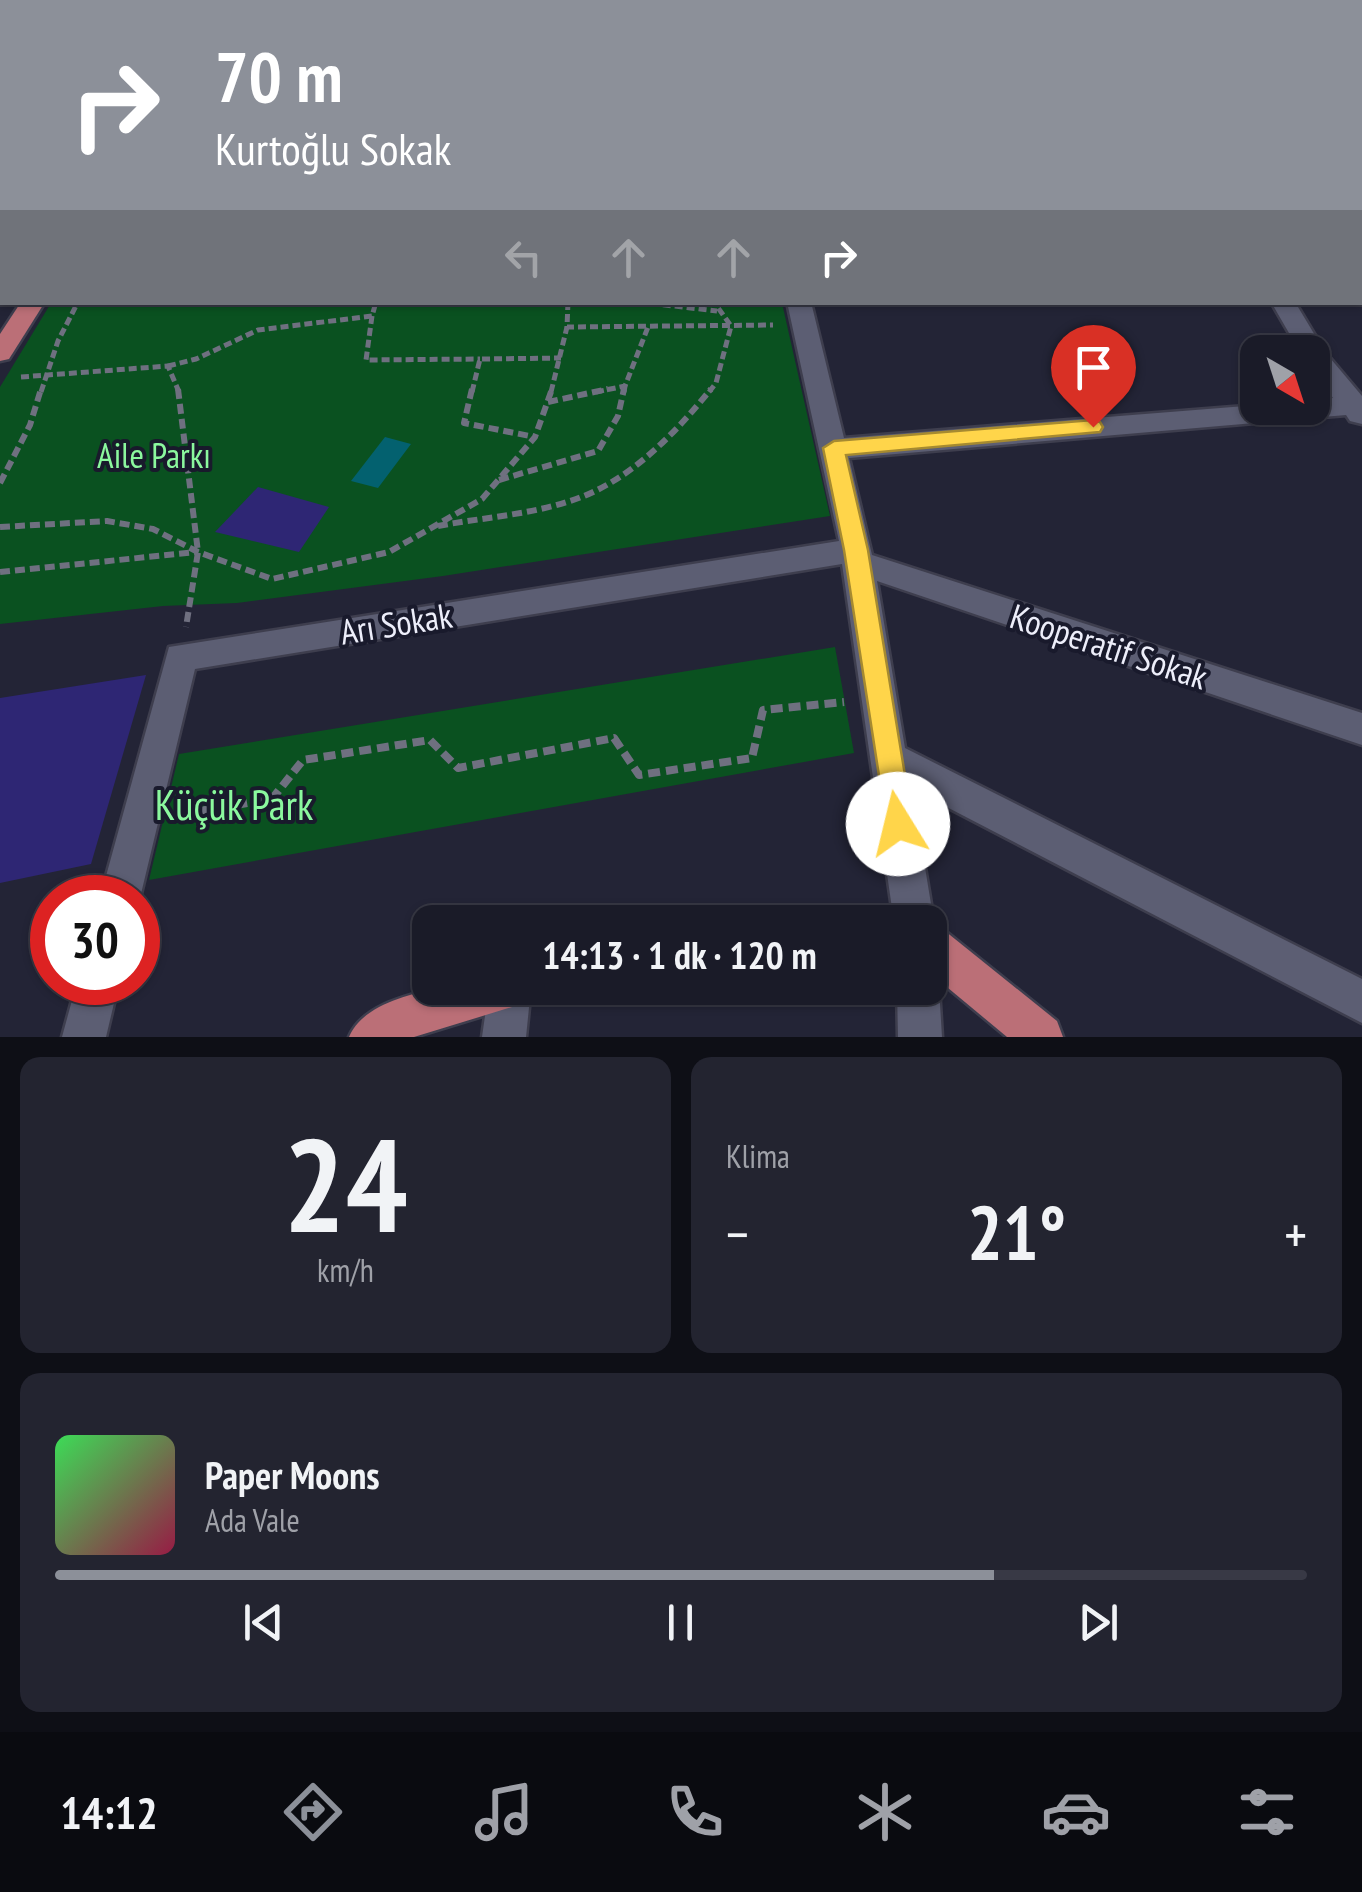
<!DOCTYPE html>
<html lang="tr">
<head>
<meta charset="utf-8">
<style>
	:root { --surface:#1a1b28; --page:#232430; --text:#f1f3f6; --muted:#9fa1a8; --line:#383945; --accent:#8c9099 }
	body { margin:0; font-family:"PT Sans Narrow",sans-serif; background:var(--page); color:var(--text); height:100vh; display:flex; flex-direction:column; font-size:38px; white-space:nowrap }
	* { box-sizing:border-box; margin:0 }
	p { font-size:32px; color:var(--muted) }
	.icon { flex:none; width:55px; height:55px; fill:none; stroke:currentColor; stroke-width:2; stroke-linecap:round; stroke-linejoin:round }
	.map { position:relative; height:1037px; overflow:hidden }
	.details { display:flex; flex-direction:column; gap:20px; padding:20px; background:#0e0f16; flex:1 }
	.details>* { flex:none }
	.top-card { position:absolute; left:0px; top:0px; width:1362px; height:305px; box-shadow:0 2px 8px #0004,0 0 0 2px var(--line); background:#8c9099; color:#fff; overflow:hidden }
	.needle { width:65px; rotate:141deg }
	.controls { position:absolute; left:1240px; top:335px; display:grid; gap:20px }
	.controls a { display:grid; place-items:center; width:90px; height:90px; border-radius:20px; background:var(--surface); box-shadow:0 2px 8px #0004,0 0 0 2px var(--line); font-size:50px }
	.speed { position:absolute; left:30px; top:875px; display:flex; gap:20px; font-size:50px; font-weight:700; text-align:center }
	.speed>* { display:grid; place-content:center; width:130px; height:130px; border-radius:50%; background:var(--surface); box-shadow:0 2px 8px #0004,0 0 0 2px var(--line); line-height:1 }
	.speed .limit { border:15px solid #d22; background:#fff; color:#111 }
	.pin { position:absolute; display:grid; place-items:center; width:85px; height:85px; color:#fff; margin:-102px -42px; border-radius:50% 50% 50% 0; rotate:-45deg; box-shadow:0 0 10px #0007 }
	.pin .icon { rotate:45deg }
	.me { position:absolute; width:110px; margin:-55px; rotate:351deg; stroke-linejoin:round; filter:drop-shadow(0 0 8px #0008) }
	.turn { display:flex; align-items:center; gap:35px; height:210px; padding:0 50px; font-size:45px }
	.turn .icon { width:130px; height:130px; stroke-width:2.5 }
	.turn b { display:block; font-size:70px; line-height:85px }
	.lanes { display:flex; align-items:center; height:95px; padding:0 50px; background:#0003; justify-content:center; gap:50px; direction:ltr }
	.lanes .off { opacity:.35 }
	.big { font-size:75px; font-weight:800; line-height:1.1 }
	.details .widget { flex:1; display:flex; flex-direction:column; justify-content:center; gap:15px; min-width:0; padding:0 35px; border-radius:20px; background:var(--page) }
	.details .dial { align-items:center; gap:0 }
	.dial b { font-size:130px; line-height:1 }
	.song { display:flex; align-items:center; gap:30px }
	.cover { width:120px; height:120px; border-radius:15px; background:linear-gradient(135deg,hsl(130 70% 55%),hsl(340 70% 35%)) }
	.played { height:10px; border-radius:5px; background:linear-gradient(90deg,var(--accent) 75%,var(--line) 75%) }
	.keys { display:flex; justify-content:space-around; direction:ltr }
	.heat { display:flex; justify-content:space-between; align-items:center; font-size:55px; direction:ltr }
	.details .tiles { flex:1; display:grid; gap:20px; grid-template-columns:1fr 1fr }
	.widget:last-child { grid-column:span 2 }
	.trip { position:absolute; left:412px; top:905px; width:535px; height:100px; border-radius:20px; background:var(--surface); box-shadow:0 2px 8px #0004,0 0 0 2px var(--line); font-weight:800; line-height:100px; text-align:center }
	.menu { display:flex; height:160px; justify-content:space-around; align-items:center; background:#0a0b10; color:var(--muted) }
	.menu .icon { width:70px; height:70px }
	.menu .on { color:var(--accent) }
	.menu b { font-size:45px; color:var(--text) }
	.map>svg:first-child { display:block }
</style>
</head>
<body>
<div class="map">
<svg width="1362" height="1037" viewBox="0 0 1362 1037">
	<rect width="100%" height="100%" fill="#232436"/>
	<!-- green -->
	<g fill="#0a5120">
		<path d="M 51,303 L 782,303 L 830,516 L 443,576 L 237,603 L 163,606 L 0,624 L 0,387 Z"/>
		<path d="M 835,647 L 854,753 L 149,880 L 179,754 Z"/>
	</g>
	<!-- water -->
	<path fill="#03616f" d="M 385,437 L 411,444 L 378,488 L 351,481 Z"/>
	<!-- building -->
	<g fill="#2e2674">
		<path d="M 258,487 L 329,507 L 299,552 L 215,532 Z"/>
		<path d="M 146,675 L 91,864 L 0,883 L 0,698 Z"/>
	</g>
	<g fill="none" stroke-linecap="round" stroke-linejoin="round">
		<defs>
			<g id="minor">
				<rect x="853" y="0" width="16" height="2"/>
				<path d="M 926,0 L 944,0 L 945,2 L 928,2 Z"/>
				<path d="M 1360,21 L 1362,21 L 1360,32 Z"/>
				<path d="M 787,302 L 811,302 L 844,438 L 1258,405 L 1312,408 L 1312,400 L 1333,398 L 1312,371 L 1312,352 L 1300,352 L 1271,302 L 1295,302 L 1325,352 L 1362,396 L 1362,424 L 1350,421 L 1346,415 L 849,458 L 872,555 L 1362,713 L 1362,745 L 877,581 L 905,748 L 1362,979 L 1362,1023 L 912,789 L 934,922 L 930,933 L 930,922 L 894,922 L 842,564 L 195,669 L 140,898 L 138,904 L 138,898 L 100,898 L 169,647 L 839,541 Z"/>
				<path d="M 930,972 L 939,988 L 942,1037 L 898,1037 L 897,988 L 930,988 Z"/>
				<path d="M 77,982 L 119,982 L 106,1037 L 62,1037 Z"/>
				<path d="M 489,988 L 531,988 L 526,1037 L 482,1037 Z"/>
			</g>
			<g id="major">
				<path d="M 7,0 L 24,0 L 25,2 L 9,2 Z"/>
				<path d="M 59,0 L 77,0 L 78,2 L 61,2 Z"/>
				<path d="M 1175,0 L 1194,0 L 1195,2 L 1177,2 Z"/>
				<path d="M 1216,0 L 1233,0 L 1234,2 L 1218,2 Z"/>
				<path d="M 1360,94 L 1362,95 L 1362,107 L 1360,106 Z"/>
				<path d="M 1360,117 L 1362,118 L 1362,130 L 1360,129 Z"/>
				<path d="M 2,207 L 2,226 L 0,227 L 0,208 Z"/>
				<path d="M 2,254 L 2,272 L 0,273 L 0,255 Z"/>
				<path d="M 21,302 L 45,302 L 9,359 L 0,361 L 0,334 Z"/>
				<path d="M 930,925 L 945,931 L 1057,1021 L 1063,1037 L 1007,1037 L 930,973 Z"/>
				<path d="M 436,988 L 531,988 L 525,1003 L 414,1037 L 349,1037 C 362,1006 405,996 436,988 Z"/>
			</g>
		</defs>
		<!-- minor casing -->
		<use href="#minor" stroke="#3e3e4e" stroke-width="5"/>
		<!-- major casing -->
		<use href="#major" stroke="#3e3e4e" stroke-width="5"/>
		<!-- path-far2 -->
		<g stroke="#6f7080" stroke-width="5" stroke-dasharray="8 4" stroke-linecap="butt">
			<path d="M 568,302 L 567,327 L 773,325"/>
			<path d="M 639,302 L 717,311"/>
			<path d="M 372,316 L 366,360 L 480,359"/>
			<path d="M 168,366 L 196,359 L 258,330 L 372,316 L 376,302"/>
			<path d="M 21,377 L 168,366 L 179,392"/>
			<path d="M 41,392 L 58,341 L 78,302"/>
			<path d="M 472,392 L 480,359 L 561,358"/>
			<path d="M 551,392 L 567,327"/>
			<path d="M 596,392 L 625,386 L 648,327"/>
			<path d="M 624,392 L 625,386"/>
			<path d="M 709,392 L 716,383 L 731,326 L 714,302"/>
		</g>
		<!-- path-far1 -->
		<g stroke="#6f7080" stroke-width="6" stroke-dasharray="10 5" stroke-linecap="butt">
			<path d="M 178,389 L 198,552 L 186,627"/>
			<path d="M 472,389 L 464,423 L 535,437"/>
			<path d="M 548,402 L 608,389"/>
			<path d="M 499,480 L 598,451 L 618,416 L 624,389"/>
			<path d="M 0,483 L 30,425 L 41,389"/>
			<path d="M 438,526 C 480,518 526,515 567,502 C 627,484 673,436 711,389"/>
			<path d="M 0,527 L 107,521 L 153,529 L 198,552 L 272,579 L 389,552 L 482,499 L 535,437 L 552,389"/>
			<path d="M 0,572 L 197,552"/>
		</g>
		<!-- path -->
		<path stroke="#6f7080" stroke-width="8" stroke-dasharray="12 6" stroke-linecap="butt" d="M 182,814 L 272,799 L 303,760 L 430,740 L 458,768 L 614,738 L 639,775 L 752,758 L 763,710 L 844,702"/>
		<!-- minor -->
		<use href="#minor" fill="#5c5e73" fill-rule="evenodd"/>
		<!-- major -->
		<use href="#major" fill="#bb6f77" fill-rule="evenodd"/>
	</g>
	<!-- route -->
	<path fill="#ffd54a" stroke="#a68a30" stroke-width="2.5" d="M 1093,420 L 1100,422 L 1103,427 L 1100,432 L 846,455 L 868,550 L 913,824 L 908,834 L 898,838 L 888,834 L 844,550 L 823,448 L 834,441 Z"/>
	<g text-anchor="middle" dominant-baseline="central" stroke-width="8" stroke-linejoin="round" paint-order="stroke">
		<!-- park labels -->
		<g font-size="35" fill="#8bf89e" stroke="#191a2c">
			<text x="154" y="455">Aile Parkı</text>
		</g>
		<!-- street labels -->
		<g font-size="35" fill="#edeefa" stroke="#191a2c">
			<text transform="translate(396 623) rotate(-9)">Arı Sokak</text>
			<text transform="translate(1109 646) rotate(18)">Kooperatif Sokak</text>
		</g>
		<!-- near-park labels -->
		<g font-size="42" fill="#8bf89e" stroke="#191a2c">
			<text x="234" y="804">Küçük Park</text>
		</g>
	</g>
</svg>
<div class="controls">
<a><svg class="needle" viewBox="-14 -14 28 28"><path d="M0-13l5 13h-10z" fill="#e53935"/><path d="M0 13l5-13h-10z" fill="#9fa1a8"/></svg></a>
</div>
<div class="speed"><div class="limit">30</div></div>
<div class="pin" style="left:1093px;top:427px;background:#d93025"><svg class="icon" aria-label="arrive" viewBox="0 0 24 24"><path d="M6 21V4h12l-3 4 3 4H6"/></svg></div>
<svg class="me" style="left:898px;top:824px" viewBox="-20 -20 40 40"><circle r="19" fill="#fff"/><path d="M0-13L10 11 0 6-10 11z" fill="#ffd54a"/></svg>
<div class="trip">14:13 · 1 dk · 120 m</div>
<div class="top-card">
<div class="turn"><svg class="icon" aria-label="right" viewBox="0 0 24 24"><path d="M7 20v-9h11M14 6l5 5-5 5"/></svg><div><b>70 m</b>Kurtoğlu Sokak</div></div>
<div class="lanes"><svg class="icon off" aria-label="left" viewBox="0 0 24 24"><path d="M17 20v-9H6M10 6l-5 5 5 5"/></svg><svg class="icon off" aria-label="ahead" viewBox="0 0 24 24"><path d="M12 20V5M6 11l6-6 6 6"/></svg><svg class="icon off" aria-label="ahead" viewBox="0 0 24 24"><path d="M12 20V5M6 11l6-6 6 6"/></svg><svg class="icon" aria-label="right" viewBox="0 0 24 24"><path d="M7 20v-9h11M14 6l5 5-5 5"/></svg></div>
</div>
</div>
<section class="details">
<div class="tiles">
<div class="widget dial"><b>24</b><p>km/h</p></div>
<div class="widget"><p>Klima</p>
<div class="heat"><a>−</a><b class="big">21°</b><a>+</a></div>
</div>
<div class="widget">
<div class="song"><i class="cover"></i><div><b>Paper Moons</b><p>Ada Vale</p></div></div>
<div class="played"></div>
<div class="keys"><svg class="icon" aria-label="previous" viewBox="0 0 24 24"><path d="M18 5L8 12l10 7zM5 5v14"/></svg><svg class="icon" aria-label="pause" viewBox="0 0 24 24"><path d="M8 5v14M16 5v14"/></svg><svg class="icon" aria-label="next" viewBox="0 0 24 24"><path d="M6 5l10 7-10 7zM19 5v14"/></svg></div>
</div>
</div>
</section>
<nav class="menu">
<b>14:12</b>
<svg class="icon on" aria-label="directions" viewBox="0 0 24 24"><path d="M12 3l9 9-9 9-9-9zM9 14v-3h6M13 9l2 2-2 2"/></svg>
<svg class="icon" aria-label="music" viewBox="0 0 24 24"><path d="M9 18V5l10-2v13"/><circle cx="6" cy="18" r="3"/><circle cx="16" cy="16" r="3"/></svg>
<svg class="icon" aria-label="phone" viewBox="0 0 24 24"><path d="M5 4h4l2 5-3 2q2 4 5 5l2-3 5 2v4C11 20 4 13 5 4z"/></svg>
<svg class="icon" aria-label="climate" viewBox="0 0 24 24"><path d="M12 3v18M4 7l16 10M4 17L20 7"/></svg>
<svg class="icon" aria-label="car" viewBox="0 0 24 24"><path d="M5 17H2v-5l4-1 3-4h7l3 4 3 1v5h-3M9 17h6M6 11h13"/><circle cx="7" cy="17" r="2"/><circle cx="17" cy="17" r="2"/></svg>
<svg class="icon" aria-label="filters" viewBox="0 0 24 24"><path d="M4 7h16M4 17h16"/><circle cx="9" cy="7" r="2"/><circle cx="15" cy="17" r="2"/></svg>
</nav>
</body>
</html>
